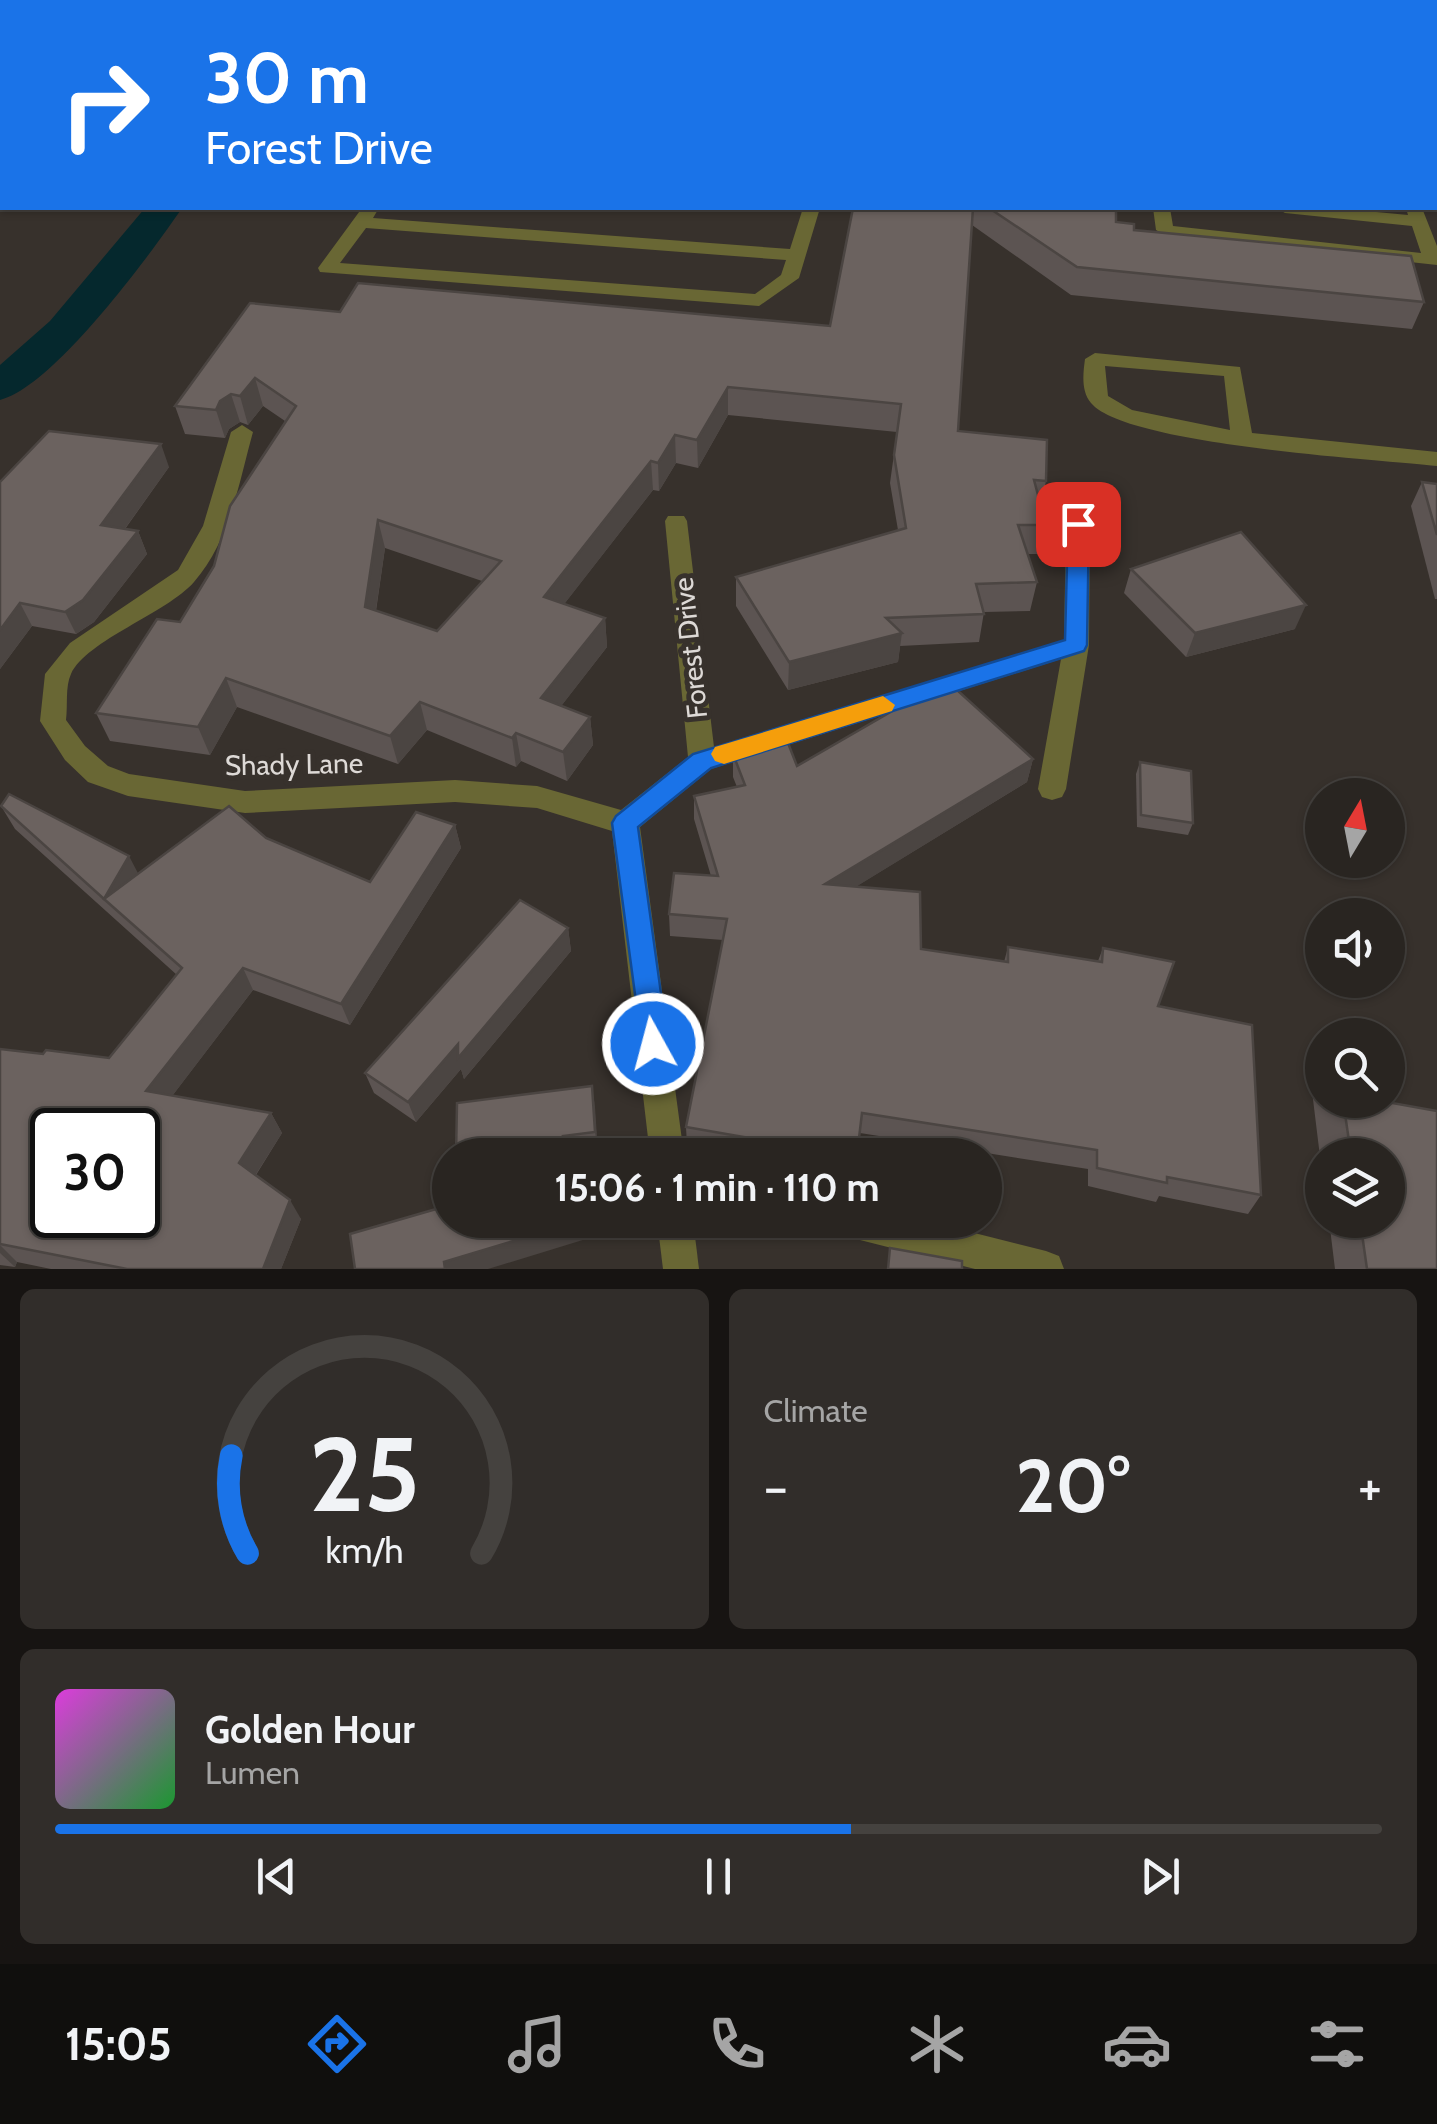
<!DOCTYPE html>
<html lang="en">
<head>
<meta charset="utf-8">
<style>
	:root { --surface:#292521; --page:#312d2a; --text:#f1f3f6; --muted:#a5a5a5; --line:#45423f; --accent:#1a73e8 }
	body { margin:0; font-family:Cabin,sans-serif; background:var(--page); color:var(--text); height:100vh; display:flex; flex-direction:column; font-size:38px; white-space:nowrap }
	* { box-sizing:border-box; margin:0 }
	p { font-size:32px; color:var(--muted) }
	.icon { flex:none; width:55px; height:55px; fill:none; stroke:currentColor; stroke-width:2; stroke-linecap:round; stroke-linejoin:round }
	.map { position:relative; height:1269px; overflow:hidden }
	.panel { display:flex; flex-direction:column; gap:20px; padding:20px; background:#171412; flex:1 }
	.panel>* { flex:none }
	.banner { position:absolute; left:0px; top:0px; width:1438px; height:210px; box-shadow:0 2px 8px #0004,0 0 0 2px var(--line); background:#1a73e8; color:#fff; overflow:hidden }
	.needle { width:65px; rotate:10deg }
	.tools { position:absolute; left:1305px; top:778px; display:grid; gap:20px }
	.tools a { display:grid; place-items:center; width:100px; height:100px; border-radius:50%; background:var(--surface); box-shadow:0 2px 8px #0004,0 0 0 2px var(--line); font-size:50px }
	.speed { position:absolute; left:30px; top:1108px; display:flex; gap:20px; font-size:50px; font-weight:700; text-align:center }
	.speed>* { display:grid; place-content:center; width:130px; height:130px; border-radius:50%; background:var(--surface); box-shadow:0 2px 8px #0004,0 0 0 2px var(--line); line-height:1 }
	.speed .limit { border:5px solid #111; border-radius:15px; background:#fff; color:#111 }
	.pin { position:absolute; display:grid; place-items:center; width:85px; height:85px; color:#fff; margin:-42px; border-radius:20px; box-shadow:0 5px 15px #0006 }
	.me { position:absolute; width:110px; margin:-55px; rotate:353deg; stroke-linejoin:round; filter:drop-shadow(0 0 8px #0008) }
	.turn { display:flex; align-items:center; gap:35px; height:210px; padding:0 40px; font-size:45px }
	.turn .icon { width:130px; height:130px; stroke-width:2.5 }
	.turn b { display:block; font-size:70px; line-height:85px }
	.big { font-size:75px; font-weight:700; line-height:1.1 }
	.panel .widget { flex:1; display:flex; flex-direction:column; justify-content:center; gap:15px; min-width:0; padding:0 35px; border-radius:15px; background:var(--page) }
	.panel .dial { align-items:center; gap:0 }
	.dial svg { height:260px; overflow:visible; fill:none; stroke:var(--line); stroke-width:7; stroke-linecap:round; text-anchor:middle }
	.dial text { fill:var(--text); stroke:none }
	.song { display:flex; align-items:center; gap:30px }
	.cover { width:120px; height:120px; border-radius:15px; background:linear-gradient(135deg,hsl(300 70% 55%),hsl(130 70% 35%)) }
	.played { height:10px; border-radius:5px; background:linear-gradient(90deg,var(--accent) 60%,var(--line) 60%) }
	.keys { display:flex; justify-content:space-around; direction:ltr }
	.heat { display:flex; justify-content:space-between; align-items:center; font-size:55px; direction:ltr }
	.panel .tiles { flex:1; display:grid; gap:20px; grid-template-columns:1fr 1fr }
	.widget:last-child { grid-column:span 2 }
	.trip { position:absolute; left:432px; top:1138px; width:570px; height:100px; border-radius:50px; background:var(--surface); box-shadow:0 2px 8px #0004,0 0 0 2px var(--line); font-weight:700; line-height:100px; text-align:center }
	.dock { display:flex; height:160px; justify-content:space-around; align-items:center; background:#100f0d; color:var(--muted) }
	.dock .icon { width:70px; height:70px }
	.dock .active { color:var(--accent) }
	.dock b { font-size:45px; color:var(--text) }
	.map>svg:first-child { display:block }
</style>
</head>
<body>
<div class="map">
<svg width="1437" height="1269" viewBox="0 0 1437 1269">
	<rect width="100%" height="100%" fill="#37312c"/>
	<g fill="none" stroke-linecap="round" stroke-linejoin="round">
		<!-- canal -->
		<g fill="#05282d" fill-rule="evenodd">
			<path d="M 94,0 L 122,0 L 123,2 L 94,2 Z"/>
			<path d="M 145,208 L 182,208 C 150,255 53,387 0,400 L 0,365 L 50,321 Z"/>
		</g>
		<!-- service -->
		<g fill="#696734" fill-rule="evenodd">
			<rect x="1097" y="0" width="14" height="2"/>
			<path d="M 0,159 L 2,160 L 2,172 L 0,172 Z"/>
			<path d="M 362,208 L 379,208 L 373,218 L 790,249 L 803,208 L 820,208 L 799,278 L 759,306 L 320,272 L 318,268 ZM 366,228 L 786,260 L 781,275 L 755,294 L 340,263 Z"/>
			<path d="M 1153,208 L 1170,208 L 1173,226 L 1421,253 L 1412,226 L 1285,213 L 1276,208 L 1334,208 L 1408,215 L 1406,208 L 1422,208 L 1437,246 L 1437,265 L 1165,235 L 1156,230 Z"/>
			<path d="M 1095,353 L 1240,367 L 1252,433 L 1437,452 L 1437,466 C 1375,459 1126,445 1091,403 C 1081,391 1083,374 1085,359 ZM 1105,366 L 1224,376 L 1230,430 L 1132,410 L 1108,396 Z"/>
		</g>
		<!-- minor -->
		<g fill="#696734" fill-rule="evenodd">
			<path d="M 242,425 L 253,432 C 239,482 230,541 194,582 C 167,613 87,640 71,674 C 65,687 68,705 66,720 L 85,746 L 108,766 L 129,774 L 245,791 L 455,780 L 537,786 L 621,810 L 688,757 L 665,521 L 668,516 L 684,516 L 687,521 L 714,747 L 1064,640 L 1066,524 L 1078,516 L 1090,524 L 1089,645 L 1066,789 L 1062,797 L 1052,800 L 1042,797 L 1038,789 L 1061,659 L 711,769 L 640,827 L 684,1155 L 650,1155 L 612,831 L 537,808 L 455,802 L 245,813 L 128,796 L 88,782 L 65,760 L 40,721 L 45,674 L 70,643 L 178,570 L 203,526 L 231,432 Z"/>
			<path d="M 657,1220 L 693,1220 L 699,1269 L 663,1269 Z"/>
			<path d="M 834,1220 L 923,1220 L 1046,1251 L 1059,1256 L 1064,1269 L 975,1269 L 852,1238 L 840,1232 Z"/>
		</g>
		<!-- secondary -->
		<g fill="#87832c" fill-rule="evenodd">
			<path d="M 148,0 L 173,0 L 174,2 L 150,2 Z"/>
			<rect x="1435" y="108" width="2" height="10"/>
			<path d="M 1435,128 L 1437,129 L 1437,139 L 1435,138 Z"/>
		</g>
		<!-- primary -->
		<rect fill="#9e991c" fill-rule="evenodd" x="1435" y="11" width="2" height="13"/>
	</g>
	<!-- wall -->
	<g fill="#5c5452" fill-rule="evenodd">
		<path d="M 602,0 L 681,0 L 680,2 L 602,2 Z"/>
		<path d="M 798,0 L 897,0 L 896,2 L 798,2 Z"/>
		<path d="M 853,208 L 1116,208 L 1116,222 L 1134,230 L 1424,302 L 1412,329 L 1071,295 L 972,225 L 958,431 L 1046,481 L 1041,506 L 1046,525 L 1040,554 L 1027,554 L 1037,582 L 1030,611 L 984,612 L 979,642 L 900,646 L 898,662 L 788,690 L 736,606 L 736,577 L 898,530 L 890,483 L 897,432 L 728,415 L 698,468 L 676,463 L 659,491 L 653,490 L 564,604 L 605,618 L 607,647 L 561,706 L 590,717 L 593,745 L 567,781 L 521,761 L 516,767 L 427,730 L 398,764 L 237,707 L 210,755 L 110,741 L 96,713 L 180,622 L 214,566 L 285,421 L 263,406 L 248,425 L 240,422 L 229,429 L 225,438 L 185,434 L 175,406 L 340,312 L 830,326 ZM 385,548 L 482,581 L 437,631 L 376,611 Z"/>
		<path d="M 169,467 L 125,529 L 138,531 L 147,554 L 94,622 L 76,634 L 32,626 L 0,669 L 0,482 Z"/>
		<path d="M 1422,482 L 1437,484 L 1437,599 L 1435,599 L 1411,506 Z"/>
		<path d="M 1131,569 L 1295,629 L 1186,657 L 1124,593 Z"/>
		<path d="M 733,754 L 797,766 L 1033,759 L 1027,782 L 855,887 L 921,949 L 1004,962 L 1008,947 L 1098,961 L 1103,948 L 1158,1006 L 1261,1195 L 1248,1214 L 1159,1196 L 1156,1202 L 1088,1186 L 1088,1169 L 860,1133 L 857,1155 L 736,1155 L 687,1146 L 686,1127 L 723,940 L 670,936 L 669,914 L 711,876 L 694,819 L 694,796 L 737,787 L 733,777 Z"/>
		<path d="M 1140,762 L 1193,823 L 1188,835 L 1137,827 L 1136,774 Z"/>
		<path d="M 1,806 L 138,874 L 266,838 L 370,882 L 455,825 L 461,848 L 350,1025 L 253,990 L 172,1096 L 271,1113 L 282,1133 L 256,1175 L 301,1219 L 281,1269 L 51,1269 L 17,1262 L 15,1267 L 0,1265 L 0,1049 L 43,1054 L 109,1058 L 177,975 L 15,829 Z"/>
		<path d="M 568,928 L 571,951 L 464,1079 L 461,1069 L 416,1122 L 374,1093 L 365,1073 Z"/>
		<path d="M 1322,1066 L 1322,1100 L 1388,1100 L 1392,1103 L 1437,1269 L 1335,1269 L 1329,1220 L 1388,1220 L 1388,1155 L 1322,1155 L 1322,1173 L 1311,1083 Z"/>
		<path d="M 592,1086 L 598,1152 L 574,1155 L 456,1155 Z"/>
	</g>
	<!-- shaded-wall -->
	<g fill="#4b4542">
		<path d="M 255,378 L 263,406 L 248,425 L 240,396 Z"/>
		<path d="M 728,387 L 728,415 L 698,468 L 697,440 Z"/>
		<path d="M 231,394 L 240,422 L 229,429 L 225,438 L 216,410 L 220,401 Z"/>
		<path d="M 675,435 L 676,463 L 659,491 L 658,463 Z"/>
		<path d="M 161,444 L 169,467 L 111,548 L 101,525 Z"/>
		<path d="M 651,461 L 653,490 L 548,625 L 544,597 Z"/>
		<path d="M 378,520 L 385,548 L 372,636 L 365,607 Z"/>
		<path d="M 138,531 L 147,554 L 94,622 L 76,634 L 65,612 Z"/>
		<path d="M 20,603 L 32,626 L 0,669 L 0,630 Z"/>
		<path d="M 1306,605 L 1295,629 L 1186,657 L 1195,633 Z"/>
		<path d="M 605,618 L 607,647 L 545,727 L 541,698 Z"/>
		<path d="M 902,633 L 898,662 L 788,690 L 789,662 Z"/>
		<path d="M 226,678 L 237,707 L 210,755 L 198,727 Z"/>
		<path d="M 420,702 L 427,730 L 398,764 L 390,736 Z"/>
		<path d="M 590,717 L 593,745 L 567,781 L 563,752 Z"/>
		<path d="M 516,733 L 521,761 L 516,767 L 512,738 Z"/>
		<path d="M 1033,759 L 1027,782 L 823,907 L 825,884 Z"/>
		<path d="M 455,825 L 461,848 L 350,1025 L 341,1004 Z"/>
		<path d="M 129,856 L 141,879 L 104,899 L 117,921 L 104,899 Z"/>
		<path d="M 568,928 L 571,951 L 464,1079 L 461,1069 L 416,1122 L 408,1102 L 458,1044 Z"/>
		<path d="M 243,968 L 253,990 L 160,1112 L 146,1091 Z"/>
		<path d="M 592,1086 L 595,1107 L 598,1152 L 595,1132 Z"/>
		<path d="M 271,1113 L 282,1133 L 251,1182 L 239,1163 Z"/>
		<path d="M 290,1200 L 301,1219 L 281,1269 L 263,1269 Z"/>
		<path d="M 583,1220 L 586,1239 L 488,1269 L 445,1269 L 444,1262 Z"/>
		<path d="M 0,1245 L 17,1262 L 15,1267 L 0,1253 Z"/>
	</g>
	<!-- building -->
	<g fill="#6b625f" stroke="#4b4542" stroke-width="2.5" fill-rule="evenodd">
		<path d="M 853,208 L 973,208 L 958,431 L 1047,440 L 1046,481 L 1034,480 L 1046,525 L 1018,525 L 1037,582 L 976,584 L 984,614 L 886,618 L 902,633 L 789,662 L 736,577 L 906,528 L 894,455 L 901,404 L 728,387 L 697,440 L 675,435 L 658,463 L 651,461 L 544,597 L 605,618 L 541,698 L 590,717 L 563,752 L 516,733 L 512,738 L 420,702 L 390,736 L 226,678 L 198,727 L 96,713 L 157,619 L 180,622 L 214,566 L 230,506 L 296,406 L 255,378 L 240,396 L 231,394 L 220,401 L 216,410 L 175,406 L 250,303 L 340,312 L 358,283 L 830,326 ZM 378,520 L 501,561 L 437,631 L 365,607 Z"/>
		<path d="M 989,208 L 1116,208 L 1116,222 L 1134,224 L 1134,230 L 1411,256 L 1424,302 L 1077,267 Z"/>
		<path d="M 49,431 L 161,444 L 101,525 L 138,531 L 83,600 L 65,612 L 20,603 L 0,630 L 0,482 Z"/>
		<path d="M 1422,482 L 1437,484 L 1437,535 Z"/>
		<path d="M 1241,532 L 1306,605 L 1195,633 L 1131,569 Z"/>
		<path d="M 946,680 L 1033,759 L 825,884 L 920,892 L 921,949 L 1008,962 L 1008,947 L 1102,962 L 1103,948 L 1174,962 L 1158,1006 L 1252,1025 L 1261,1195 L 1167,1177 L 1167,1183 L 1097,1168 L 1097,1150 L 862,1113 L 857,1155 L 822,1155 L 800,1151 L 801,1147 L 686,1127 L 727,919 L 669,914 L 674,873 L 718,876 L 694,796 L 745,785 L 733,754 L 788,743 L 797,766 Z"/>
		<path d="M 1140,762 L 1191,771 L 1193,823 L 1141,815 Z"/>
		<path d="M 9,794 L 129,856 L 104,899 L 1,806 Z"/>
		<path d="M 229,806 L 266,838 L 370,882 L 416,812 L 455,825 L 341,1004 L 243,968 L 146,1091 L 271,1113 L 239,1163 L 290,1200 L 263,1269 L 127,1269 L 0,1244 L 0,1049 L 43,1054 L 46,1050 L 109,1058 L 182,968 L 104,899 ZM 52,1130 L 138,1130 L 138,1215 L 52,1215 Z"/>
		<path d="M 520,900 L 568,928 L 458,1058 L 458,1044 L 408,1102 L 365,1073 Z"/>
		<path d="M 1388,1076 L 1392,1103 L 1437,1111 L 1437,1269 L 1367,1269 L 1360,1220 L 1388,1220 L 1388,1155 L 1351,1155 L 1343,1100 L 1388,1100 Z"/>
		<path d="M 592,1086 L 595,1132 L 563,1136 L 567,1155 L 456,1155 L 457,1103 Z"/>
		<path d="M 450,1205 L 450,1220 L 583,1220 L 444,1262 L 445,1269 L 355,1269 L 350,1234 Z"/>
		<path d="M 890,1248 L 962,1261 L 962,1269 L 888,1269 Z"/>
	</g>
	<!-- route -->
	<path fill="#1a73e8" stroke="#114b97" stroke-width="2.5" d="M 1078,517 L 1089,524 L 1087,645 L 1084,651 L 711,768 L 638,827 L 668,1044 L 663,1054 L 653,1058 L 643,1054 L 612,823 L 616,816 L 693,754 L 1065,640 L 1068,524 Z"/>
	<!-- slow -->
	<path fill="#f59e0b" d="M 883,696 L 895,705 L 892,711 L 724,764 L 715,761 L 711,754 L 715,747 Z"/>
	<g text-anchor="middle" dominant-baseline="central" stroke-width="10" stroke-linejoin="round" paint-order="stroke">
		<!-- street labels -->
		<g font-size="28" fill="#ddd9d6" stroke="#37312c">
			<text transform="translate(690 648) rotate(-96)">Forest Drive</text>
			<text transform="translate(294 764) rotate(-1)">Shady Lane</text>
		</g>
	</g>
</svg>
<div class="tools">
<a><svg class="needle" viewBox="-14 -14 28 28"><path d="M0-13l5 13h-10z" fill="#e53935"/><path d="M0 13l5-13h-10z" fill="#a5a5a5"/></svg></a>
<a><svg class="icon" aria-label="sound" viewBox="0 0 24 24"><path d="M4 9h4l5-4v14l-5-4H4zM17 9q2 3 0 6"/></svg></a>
<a><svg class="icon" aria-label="search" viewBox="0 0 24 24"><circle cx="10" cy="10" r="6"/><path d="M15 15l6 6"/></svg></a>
<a><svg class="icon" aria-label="layers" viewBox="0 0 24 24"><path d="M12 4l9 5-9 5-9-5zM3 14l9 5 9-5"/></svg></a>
</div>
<div class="speed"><div class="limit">30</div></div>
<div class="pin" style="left:1078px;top:524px;background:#d93025"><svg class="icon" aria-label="arrive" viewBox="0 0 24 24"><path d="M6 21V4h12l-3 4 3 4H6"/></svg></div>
<svg class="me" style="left:653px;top:1044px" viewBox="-20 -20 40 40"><circle r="17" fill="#1a73e8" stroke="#fff" stroke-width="3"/><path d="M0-11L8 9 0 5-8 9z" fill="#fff"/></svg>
<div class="trip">15:06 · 1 min · 110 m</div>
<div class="banner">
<div class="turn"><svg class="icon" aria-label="right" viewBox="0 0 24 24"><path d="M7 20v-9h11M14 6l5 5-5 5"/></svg><div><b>30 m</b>Forest Drive</div></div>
</div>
</div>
<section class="panel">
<div class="tiles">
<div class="widget dial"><svg viewBox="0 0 100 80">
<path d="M14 69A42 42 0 1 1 86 69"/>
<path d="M14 69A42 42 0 0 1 9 39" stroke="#1a73e8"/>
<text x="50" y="56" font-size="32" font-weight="700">25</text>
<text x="50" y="72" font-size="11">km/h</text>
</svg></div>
<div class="widget"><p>Climate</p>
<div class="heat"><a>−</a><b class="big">20°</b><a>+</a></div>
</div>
<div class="widget">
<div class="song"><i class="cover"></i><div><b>Golden Hour</b><p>Lumen</p></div></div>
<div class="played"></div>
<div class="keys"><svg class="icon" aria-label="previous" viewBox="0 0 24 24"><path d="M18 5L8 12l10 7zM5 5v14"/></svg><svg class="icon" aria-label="pause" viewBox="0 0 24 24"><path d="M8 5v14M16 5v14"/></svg><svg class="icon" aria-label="next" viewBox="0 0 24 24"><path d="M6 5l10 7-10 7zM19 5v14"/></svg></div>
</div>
</div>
</section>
<nav class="dock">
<b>15:05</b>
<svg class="icon active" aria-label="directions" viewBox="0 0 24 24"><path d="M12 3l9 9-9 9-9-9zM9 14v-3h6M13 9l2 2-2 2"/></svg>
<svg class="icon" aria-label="music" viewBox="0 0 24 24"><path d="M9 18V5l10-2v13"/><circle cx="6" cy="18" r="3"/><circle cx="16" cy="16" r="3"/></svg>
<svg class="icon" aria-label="phone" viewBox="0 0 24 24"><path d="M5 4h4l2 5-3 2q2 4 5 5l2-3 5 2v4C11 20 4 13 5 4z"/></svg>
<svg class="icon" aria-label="climate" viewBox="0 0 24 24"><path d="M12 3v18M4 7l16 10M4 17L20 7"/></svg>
<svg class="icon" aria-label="car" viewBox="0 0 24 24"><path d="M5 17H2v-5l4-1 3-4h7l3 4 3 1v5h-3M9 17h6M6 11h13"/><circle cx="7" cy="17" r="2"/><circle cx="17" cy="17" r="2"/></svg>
<svg class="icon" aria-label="filters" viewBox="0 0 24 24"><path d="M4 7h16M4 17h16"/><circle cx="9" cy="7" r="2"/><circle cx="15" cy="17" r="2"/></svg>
</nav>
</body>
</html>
